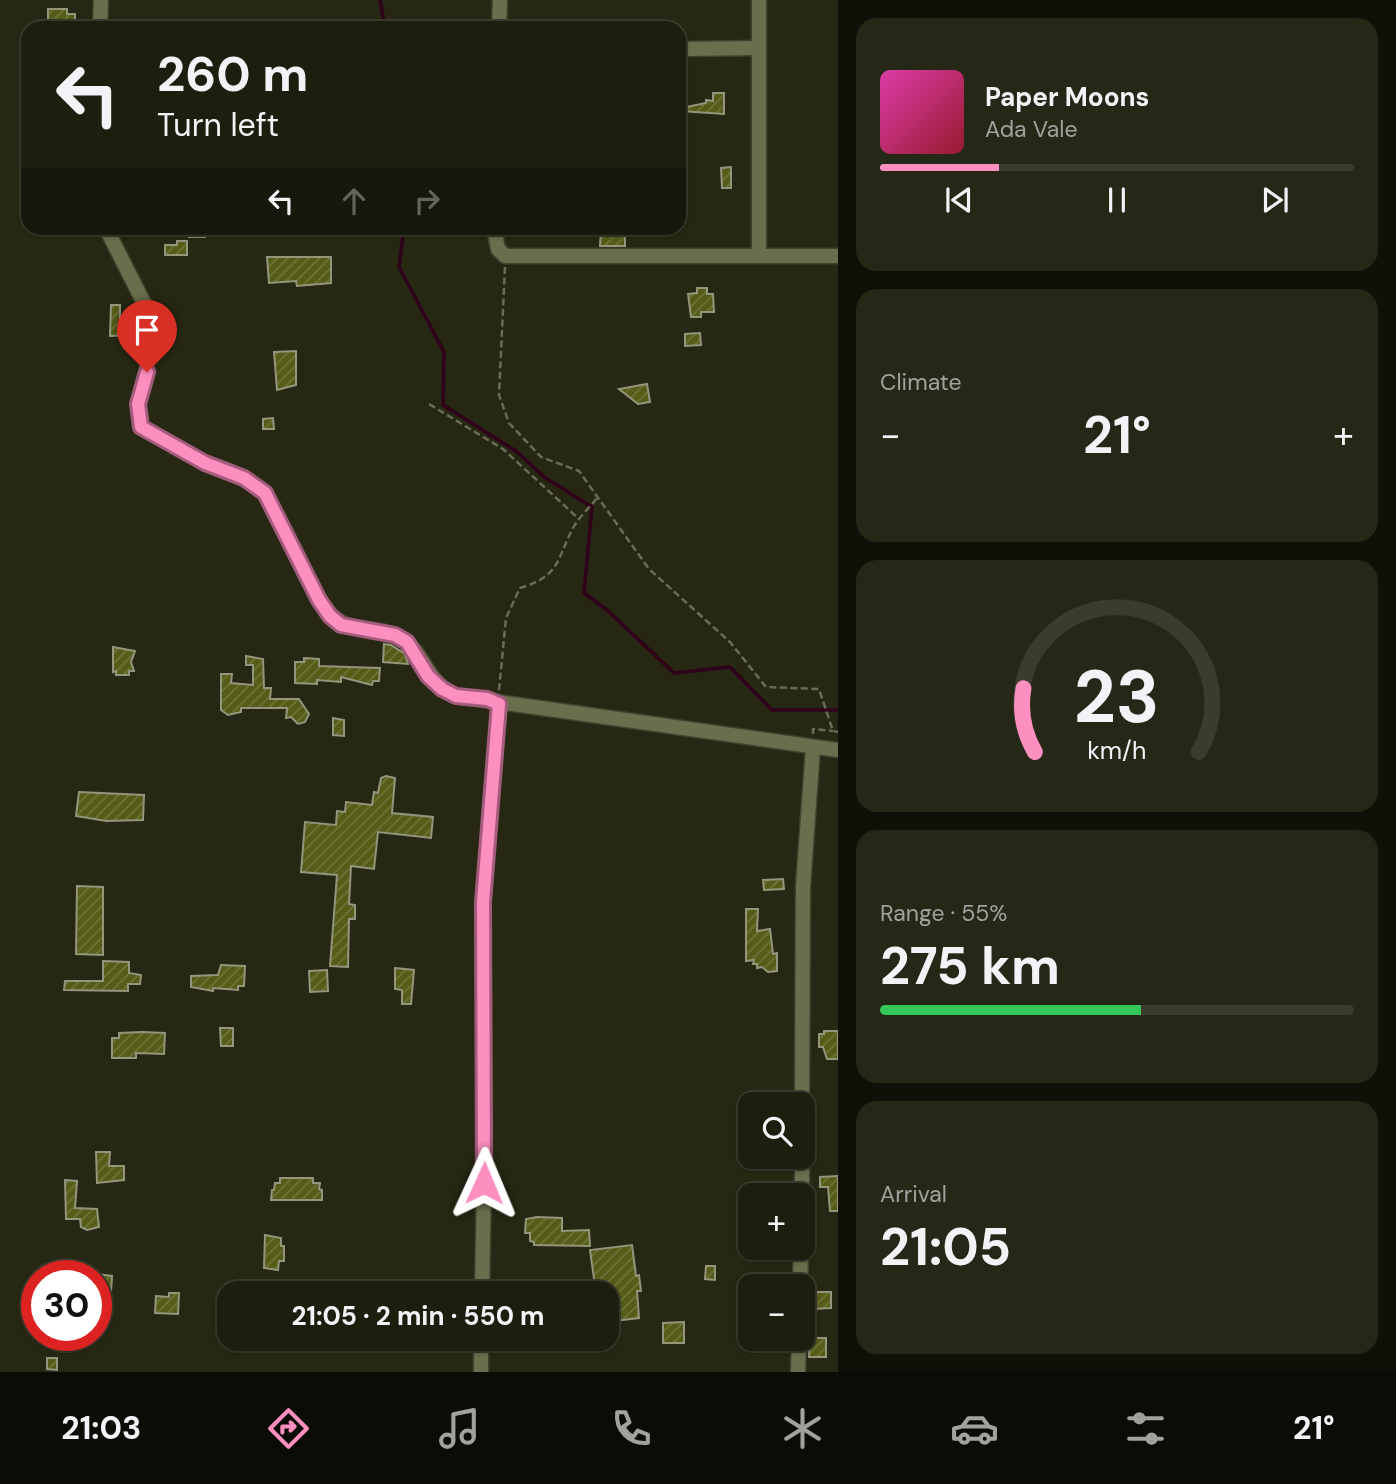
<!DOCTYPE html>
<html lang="en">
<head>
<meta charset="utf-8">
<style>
	:root { --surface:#1c1e0e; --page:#252717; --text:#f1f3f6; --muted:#a0a29e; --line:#3a3c2e; --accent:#fd8ec0 }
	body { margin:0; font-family:"DM Sans",sans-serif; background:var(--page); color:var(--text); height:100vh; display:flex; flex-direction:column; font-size:26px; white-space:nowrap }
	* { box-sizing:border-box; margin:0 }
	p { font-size:23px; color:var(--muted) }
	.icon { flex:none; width:38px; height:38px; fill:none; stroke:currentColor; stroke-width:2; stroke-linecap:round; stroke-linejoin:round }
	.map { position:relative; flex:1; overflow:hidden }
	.sheet { display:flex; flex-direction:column; gap:18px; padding:18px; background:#0f1008; width:558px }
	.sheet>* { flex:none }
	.banner { position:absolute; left:21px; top:21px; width:665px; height:214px; border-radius:21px; box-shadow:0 2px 5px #0004,0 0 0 2px var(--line); background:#1c1e0e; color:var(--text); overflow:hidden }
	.buttons { position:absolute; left:738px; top:1092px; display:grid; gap:14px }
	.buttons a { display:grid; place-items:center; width:77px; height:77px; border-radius:14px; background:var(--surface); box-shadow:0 2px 5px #0004,0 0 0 2px var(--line); font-size:35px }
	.speed { position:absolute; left:21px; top:1260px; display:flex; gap:14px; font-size:35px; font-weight:700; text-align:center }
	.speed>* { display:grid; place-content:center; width:91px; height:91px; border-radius:50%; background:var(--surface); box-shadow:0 2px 5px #0004,0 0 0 2px var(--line); line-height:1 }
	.speed .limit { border:10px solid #d22; background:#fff; color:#111 }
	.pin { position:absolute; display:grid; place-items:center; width:60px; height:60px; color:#fff; margin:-72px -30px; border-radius:50% 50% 50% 0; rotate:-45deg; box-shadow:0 0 7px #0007 }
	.pin .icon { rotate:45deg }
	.me { position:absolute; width:77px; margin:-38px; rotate:1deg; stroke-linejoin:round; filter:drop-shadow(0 0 5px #0008) }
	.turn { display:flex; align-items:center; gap:24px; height:147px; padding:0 21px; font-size:32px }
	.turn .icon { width:91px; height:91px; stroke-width:2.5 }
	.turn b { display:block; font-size:49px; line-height:60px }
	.lanes { display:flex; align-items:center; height:66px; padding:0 21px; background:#0003; justify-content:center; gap:35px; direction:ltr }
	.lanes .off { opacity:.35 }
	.big { font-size:52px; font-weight:700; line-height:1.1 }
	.sheet .tile { flex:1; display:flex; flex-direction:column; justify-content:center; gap:10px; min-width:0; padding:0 24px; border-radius:21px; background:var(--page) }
	.sheet .dial { align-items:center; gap:0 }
	.dial svg { height:182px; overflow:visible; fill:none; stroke:var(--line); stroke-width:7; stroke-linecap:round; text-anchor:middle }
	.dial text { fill:var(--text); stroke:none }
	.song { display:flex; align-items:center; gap:21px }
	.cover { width:84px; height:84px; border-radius:10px; background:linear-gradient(135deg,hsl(320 70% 55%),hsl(350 70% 35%)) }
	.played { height:7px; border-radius:4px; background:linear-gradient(90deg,var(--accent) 25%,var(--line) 25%) }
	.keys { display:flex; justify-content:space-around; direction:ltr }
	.heat { display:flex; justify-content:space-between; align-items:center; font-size:38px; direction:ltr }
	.charge { height:10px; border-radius:5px; background:linear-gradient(90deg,#34c759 55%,var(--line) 0) }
	.trip { position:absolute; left:217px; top:1281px; width:402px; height:70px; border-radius:21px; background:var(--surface); box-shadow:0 2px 5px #0004,0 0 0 2px var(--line); font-weight:700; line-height:70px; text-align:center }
	.tabs { display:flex; height:112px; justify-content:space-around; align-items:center; background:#0b0c06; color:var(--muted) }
	.tabs .icon { width:49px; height:49px }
	.tabs .active { color:var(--accent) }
	.tabs b { font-size:32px; color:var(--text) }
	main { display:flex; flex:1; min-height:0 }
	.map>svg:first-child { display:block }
</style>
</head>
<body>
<main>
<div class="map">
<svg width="838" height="1372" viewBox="0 0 838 1372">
	<defs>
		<pattern id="building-hatch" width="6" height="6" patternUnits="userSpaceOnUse" patternTransform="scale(1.75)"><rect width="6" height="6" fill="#565c17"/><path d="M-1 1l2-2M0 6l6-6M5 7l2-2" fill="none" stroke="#6e7338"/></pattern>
	</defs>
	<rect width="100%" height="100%" fill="#262813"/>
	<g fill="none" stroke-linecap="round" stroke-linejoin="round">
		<!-- stream -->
		<g stroke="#31001a" stroke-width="3.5">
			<path d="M 380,0 L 385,28"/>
			<path d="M 404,228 L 399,267 L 444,352 L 443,405 L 516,451 L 544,477 L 592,507 L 584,593 L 607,610 L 674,673 L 730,667 L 772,710 L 838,710"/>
		</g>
	</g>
	<!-- building -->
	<g fill="url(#building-hatch)" stroke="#92967d" stroke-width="2">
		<path d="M 48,9 L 67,9 L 67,14 L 75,14 L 75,28 L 48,28 Z"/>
		<path d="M 713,93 L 724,93 L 724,114 L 681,111 L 681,108 L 706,103 L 706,100 L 713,101 Z"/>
		<path d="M 731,167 L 731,188 L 722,188 L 721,168 Z"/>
		<path d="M 189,228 L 206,228 L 205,237 L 189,237 Z"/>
		<path d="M 601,228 L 625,228 L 625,246 L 600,246 Z"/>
		<path d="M 177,241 L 187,241 L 187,255 L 165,255 L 165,245 L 177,245 Z"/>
		<path d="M 267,257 L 331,257 L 331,283 L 297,286 L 296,281 L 269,283 Z"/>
		<path d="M 697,288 L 707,288 L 707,294 L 713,294 L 714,312 L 701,312 L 701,317 L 691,317 L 688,294 L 697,293 Z"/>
		<path d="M 111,305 L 120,305 L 120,320 L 136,310 L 137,335 L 110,336 Z"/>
		<path d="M 700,333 L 701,345 L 685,346 L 685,334 Z"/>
		<path d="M 296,351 L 296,385 L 277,390 L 274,352 Z"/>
		<path d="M 647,384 L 650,402 L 638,404 L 619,389 Z"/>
		<path d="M 273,418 L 274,429 L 263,429 L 263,419 Z"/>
		<path d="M 384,644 L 391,645 L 405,654 L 408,664 L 383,662 Z"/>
		<path d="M 113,647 L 135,651 L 131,662 L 134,671 L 129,671 L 129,675 L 116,675 L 116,671 L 113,672 Z"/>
		<path d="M 246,656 L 263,659 L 264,688 L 271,688 L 270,699 L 299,699 L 309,714 L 305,722 L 298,724 L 291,717 L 286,718 L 287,708 L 241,708 L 241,712 L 228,715 L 221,710 L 221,674 L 232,674 L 231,683 L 253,685 L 253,665 L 246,665 Z"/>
		<path d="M 304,658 L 319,659 L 319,666 L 380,668 L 379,681 L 373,681 L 372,685 L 341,677 L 341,682 L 317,680 L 317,684 L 295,683 L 295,662 L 304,662 Z"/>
		<path d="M 333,718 L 344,720 L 344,736 L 333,735 Z"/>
		<path d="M 386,776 L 395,778 L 392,813 L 433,817 L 431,838 L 378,832 L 374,869 L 351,866 L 349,904 L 355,905 L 355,919 L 349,919 L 348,967 L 330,966 L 337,875 L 301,872 L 305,822 L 336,825 L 337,811 L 345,812 L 346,802 L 372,805 L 374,792 L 378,793 L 381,778 Z"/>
		<path d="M 79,792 L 144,795 L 143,820 L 106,821 L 76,816 Z"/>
		<path d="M 783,879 L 784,889 L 764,890 L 763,880 Z"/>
		<path d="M 77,886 L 103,887 L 103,955 L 76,954 Z"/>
		<path d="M 746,909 L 758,909 L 757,931 L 770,929 L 773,954 L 777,953 L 777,971 L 768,972 L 762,967 L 757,968 L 757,964 L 753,964 L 754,960 L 746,961 Z"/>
		<path d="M 103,961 L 129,962 L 129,973 L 141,975 L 140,984 L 128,984 L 128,991 L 64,990 L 65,981 L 103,981 Z"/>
		<path d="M 221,965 L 245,966 L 244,986 L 238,986 L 238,990 L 213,988 L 213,991 L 191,987 L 191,976 L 218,975 Z"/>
		<path d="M 395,968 L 414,970 L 411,1004 L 402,1004 L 402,990 L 395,989 Z"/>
		<path d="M 327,970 L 328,991 L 310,992 L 309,971 Z"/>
		<path d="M 220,1028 L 233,1028 L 233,1046 L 221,1046 Z"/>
		<path d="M 824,1031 L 838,1031 L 838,1059 L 827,1059 L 823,1047 L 819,1047 L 819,1034 L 824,1034 Z"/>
		<path d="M 142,1032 L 165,1033 L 164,1054 L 136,1053 L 136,1058 L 112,1058 L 112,1038 L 119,1038 L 119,1033 Z"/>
		<path d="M 96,1152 L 110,1152 L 109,1166 L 124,1166 L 124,1180 L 97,1183 Z"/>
		<path d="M 838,1176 L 838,1211 L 830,1211 L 828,1187 L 820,1187 L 820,1177 Z"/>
		<path d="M 280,1178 L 313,1178 L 313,1183 L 320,1183 L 319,1189 L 322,1190 L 322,1200 L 271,1200 L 272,1190 L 274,1190 L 275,1183 L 280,1183 Z"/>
		<path d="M 65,1180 L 77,1181 L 75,1208 L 97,1209 L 99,1227 L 87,1230 L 81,1227 L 80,1219 L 66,1219 Z"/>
		<path d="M 537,1217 L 562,1218 L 562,1231 L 589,1230 L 590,1246 L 534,1245 L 534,1242 L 530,1241 L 530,1233 L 525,1233 L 526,1219 Z"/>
		<path d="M 265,1235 L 281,1238 L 281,1246 L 284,1246 L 284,1261 L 279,1261 L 278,1270 L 264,1268 Z"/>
		<path d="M 632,1245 L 636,1276 L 639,1275 L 641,1291 L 637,1291 L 639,1318 L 614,1321 L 611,1293 L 596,1293 L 590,1250 Z"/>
		<path d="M 706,1266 L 715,1266 L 715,1280 L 705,1279 Z"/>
		<path d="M 96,1274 L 112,1276 L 111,1293 L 96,1292 Z"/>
		<path d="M 812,1292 L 831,1292 L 831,1308 L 812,1309 Z"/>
		<path d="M 169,1293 L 179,1293 L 178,1314 L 155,1313 L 156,1296 L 169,1297 Z"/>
		<path d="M 684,1322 L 684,1343 L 663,1343 L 663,1323 Z"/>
		<path d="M 810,1338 L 826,1338 L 826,1357 L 809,1357 Z"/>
		<path d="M 47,1358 L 57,1358 L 57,1370 L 47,1369 Z"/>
	</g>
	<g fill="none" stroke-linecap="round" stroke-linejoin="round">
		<defs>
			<g id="street">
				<path d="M 759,0 L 759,256"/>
				<path d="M 100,28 L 101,0"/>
				<path d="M 499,28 L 500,0"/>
				<path d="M 685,49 L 759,48"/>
				<path d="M 106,228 L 146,307 L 147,372 L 138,404 L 141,427 L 205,463 L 244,478 L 265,493 L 319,600 C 348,644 371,618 404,641 C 427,656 423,679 456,696 L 838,750"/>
				<path d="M 494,228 L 498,249 L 505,256 L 838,256"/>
				<path d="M 802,1104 L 803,887 L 813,747"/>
				<path d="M 802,1195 L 802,1157"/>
				<path d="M 800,1286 L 801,1248"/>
				<path d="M 482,1293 L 485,1128 L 483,902 L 499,704"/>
				<path d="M 481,1372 L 481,1339"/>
				<path d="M 798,1372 L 799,1339"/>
			</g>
		</defs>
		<!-- street casing -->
		<use href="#street" stroke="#40422f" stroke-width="17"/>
		<!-- path -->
		<g stroke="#6a6c5a" stroke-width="2.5" stroke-dasharray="7 3.5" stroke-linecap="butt">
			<path d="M 505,267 L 499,395 L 509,423 L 541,457 L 579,471 L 649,569 L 730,642 L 766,687 L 819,689 L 833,731 L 838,732"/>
			<path d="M 429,404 L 503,449 L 579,519"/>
			<path d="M 499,690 L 506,618 L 520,588 C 560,576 556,561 573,528 C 579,517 590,507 598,497"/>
			<path d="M 813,734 L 813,729 L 833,731"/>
		</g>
		<!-- street -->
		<use href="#street" stroke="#6a6e4c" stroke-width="14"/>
	</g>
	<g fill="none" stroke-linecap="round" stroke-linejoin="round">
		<defs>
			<path id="route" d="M 147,372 L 138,404 L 141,427 L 205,463 L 244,478 L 265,493 L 319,600 L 330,616 L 341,625 L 395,635 L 407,642 L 428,676 L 442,689 L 456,696 L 487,699 L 499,704 L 483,902 L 484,1183"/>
		</defs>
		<!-- route casing -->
		<use href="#route" stroke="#a45c7d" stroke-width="18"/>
		<!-- route -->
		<use href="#route" stroke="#fd8ec0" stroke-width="12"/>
	</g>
</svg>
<div class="buttons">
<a><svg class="icon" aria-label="search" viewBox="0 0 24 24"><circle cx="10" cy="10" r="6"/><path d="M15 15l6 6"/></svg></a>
<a>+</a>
<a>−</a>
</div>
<div class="speed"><div class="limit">30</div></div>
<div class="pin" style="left:147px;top:372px;background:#d93025"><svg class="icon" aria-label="arrive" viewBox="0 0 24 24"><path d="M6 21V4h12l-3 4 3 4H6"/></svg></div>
<svg class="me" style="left:484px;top:1183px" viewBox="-20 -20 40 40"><path d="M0-17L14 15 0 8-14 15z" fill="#fd8ec0" stroke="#fff" stroke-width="4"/></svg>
<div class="trip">21:05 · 2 min · 550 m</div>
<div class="banner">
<div class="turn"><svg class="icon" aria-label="left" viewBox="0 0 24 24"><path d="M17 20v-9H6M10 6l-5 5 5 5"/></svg><div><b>260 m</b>Turn left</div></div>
<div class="lanes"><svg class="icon" aria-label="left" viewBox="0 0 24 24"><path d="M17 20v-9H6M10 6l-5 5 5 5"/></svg><svg class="icon off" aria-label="ahead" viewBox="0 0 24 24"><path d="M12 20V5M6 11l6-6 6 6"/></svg><svg class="icon off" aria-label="right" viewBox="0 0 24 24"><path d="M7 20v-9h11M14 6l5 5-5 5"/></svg></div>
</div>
</div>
<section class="sheet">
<div class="tile">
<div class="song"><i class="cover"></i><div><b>Paper Moons</b><p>Ada Vale</p></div></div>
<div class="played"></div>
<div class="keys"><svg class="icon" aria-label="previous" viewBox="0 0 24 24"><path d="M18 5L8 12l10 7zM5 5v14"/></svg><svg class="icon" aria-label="pause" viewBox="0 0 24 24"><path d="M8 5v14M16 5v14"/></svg><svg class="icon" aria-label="next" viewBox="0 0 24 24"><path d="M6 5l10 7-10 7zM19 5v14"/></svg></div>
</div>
<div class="tile"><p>Climate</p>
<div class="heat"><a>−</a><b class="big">21°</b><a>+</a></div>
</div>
<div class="tile dial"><svg viewBox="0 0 100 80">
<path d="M14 69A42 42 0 1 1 86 69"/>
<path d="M14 69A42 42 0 0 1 9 41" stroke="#fd8ec0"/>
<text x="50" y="56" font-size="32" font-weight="700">23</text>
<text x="50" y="72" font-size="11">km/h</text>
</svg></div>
<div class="tile"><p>Range · 55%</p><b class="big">275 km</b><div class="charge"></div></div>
<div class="tile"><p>Arrival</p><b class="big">21:05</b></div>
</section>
</main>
<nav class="tabs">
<b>21:03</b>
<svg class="icon active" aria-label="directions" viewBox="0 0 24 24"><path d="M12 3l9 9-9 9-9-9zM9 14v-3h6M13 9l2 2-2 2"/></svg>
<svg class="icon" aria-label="music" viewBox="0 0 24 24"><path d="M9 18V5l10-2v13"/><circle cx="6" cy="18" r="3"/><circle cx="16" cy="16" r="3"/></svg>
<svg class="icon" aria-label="phone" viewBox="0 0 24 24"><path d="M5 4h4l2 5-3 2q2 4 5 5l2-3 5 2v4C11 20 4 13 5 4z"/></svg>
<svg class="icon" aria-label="climate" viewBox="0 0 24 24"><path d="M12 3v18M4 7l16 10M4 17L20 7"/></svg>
<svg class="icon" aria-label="car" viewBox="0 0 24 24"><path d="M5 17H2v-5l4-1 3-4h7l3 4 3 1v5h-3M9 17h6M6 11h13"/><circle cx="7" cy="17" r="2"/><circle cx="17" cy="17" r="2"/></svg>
<svg class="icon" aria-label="filters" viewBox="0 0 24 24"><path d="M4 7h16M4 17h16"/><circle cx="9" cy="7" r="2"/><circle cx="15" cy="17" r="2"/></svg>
<b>21°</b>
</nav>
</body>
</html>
